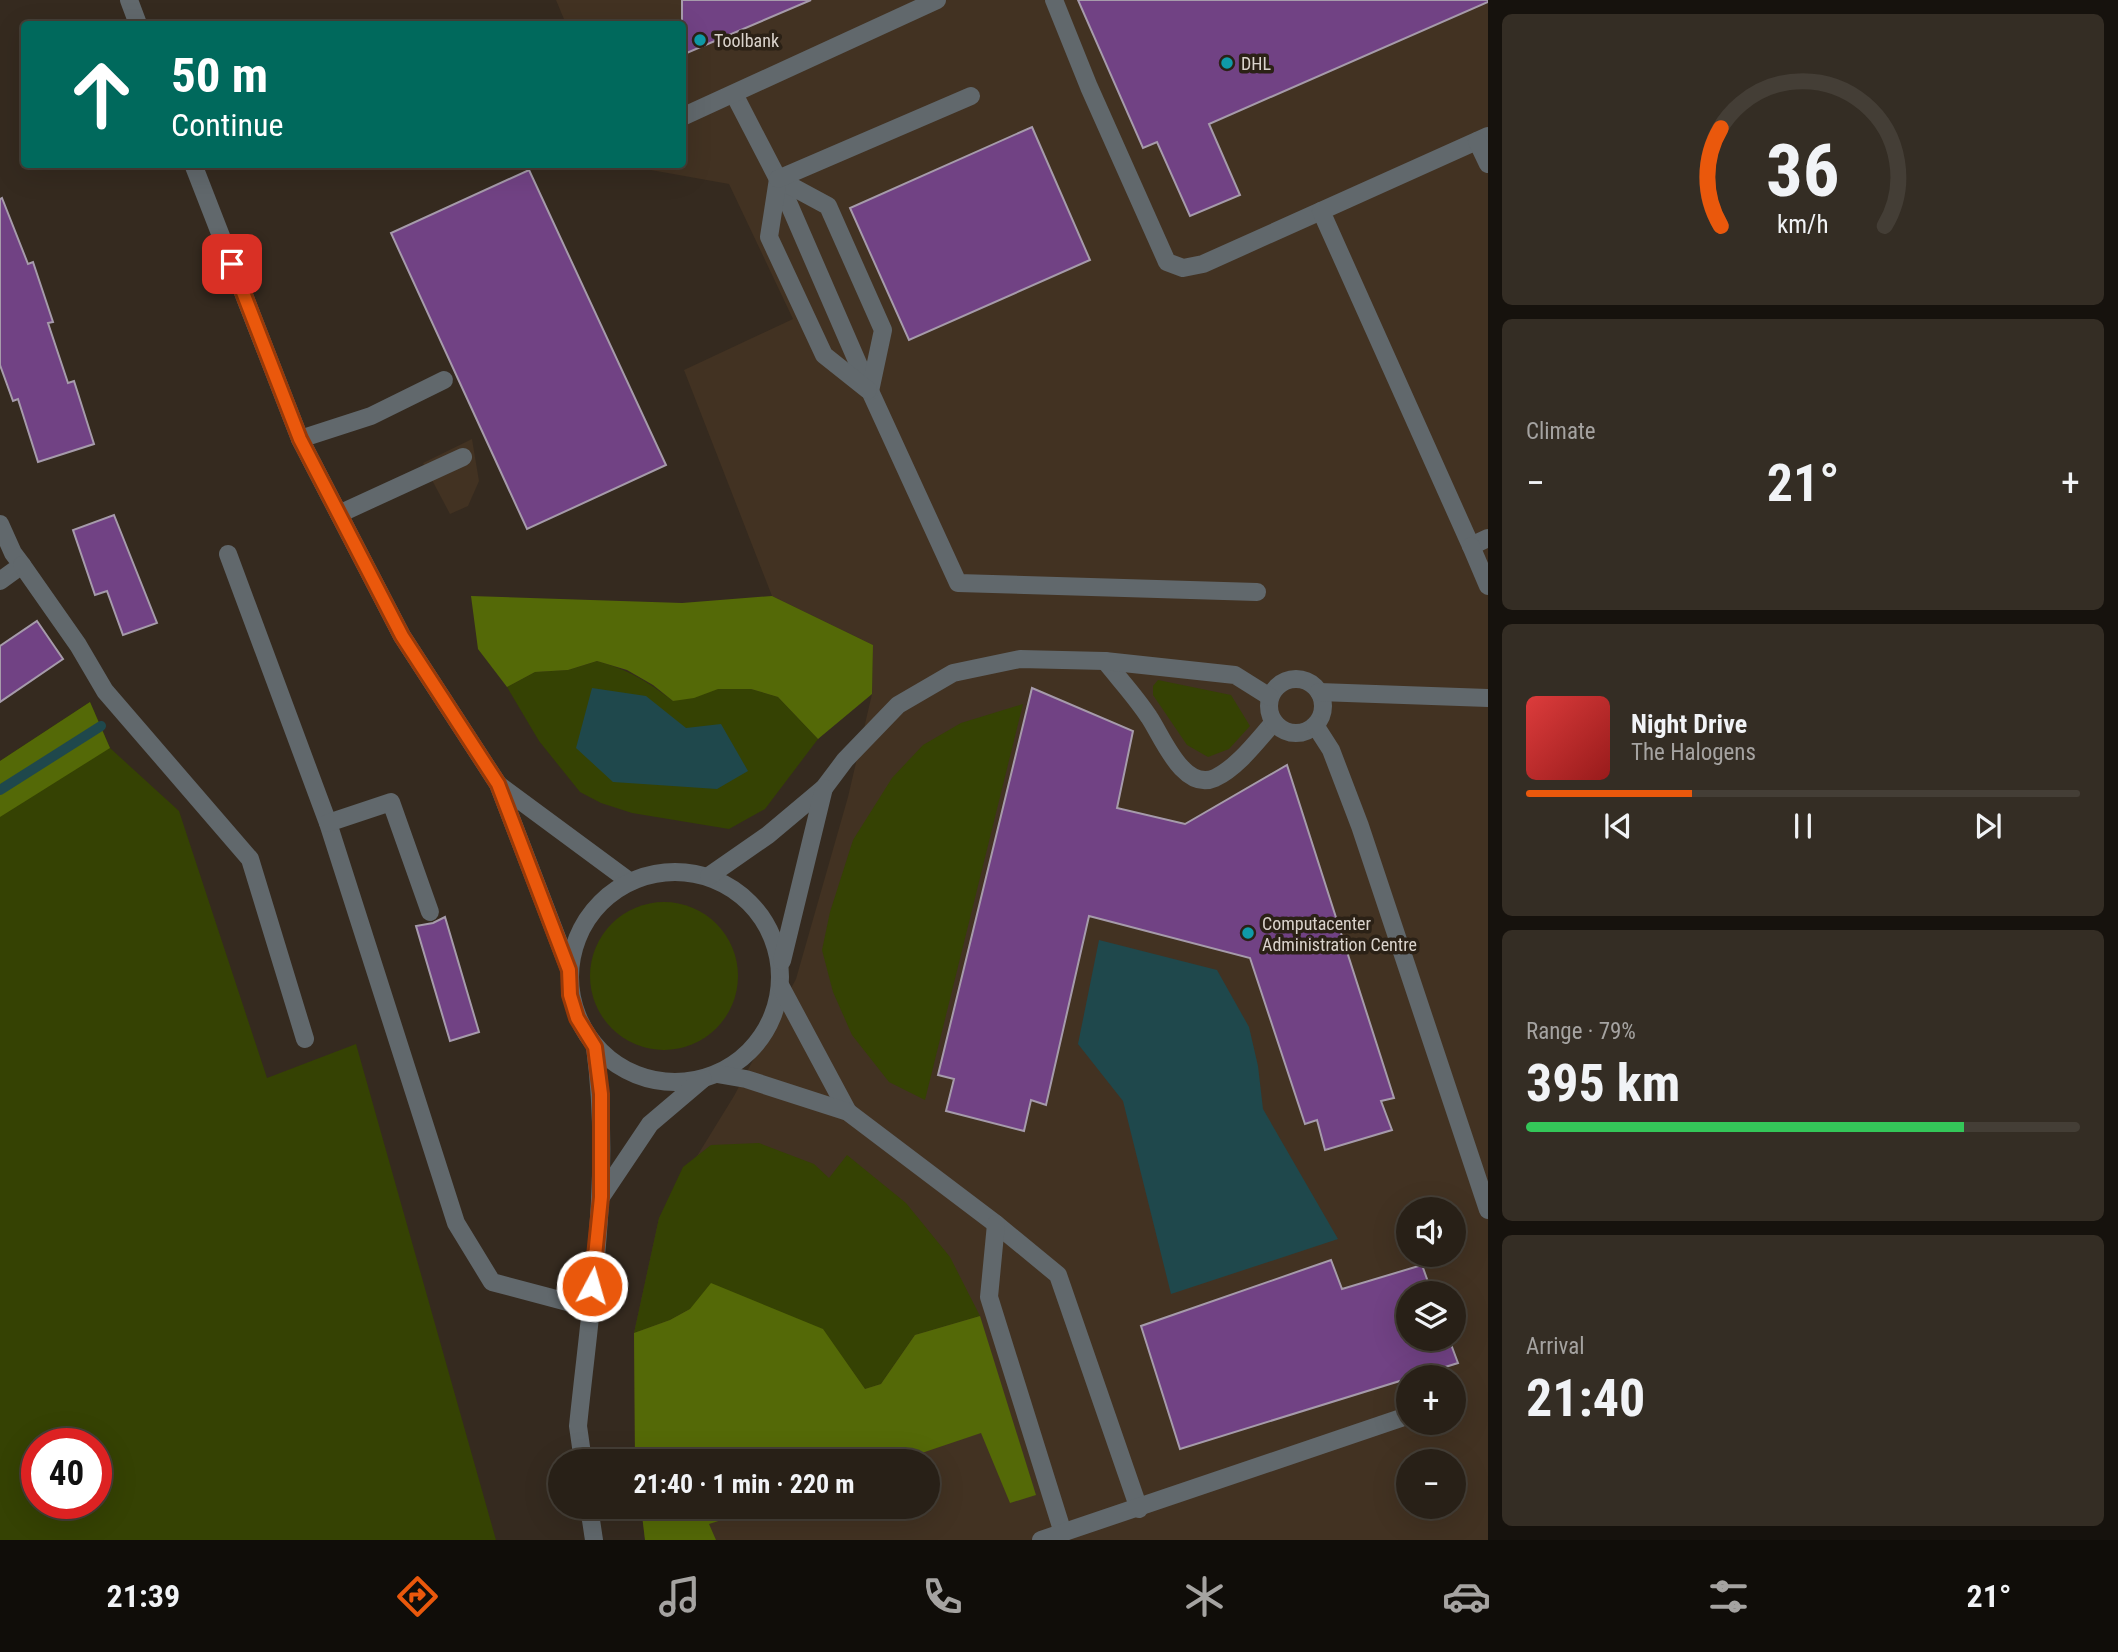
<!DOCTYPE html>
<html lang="en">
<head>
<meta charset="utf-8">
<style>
	:root { --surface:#282017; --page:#342d24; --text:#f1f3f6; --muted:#a5a3a1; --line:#443e36; --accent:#ea580c }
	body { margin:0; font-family:"Roboto Condensed",sans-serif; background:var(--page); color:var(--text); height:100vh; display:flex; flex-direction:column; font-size:26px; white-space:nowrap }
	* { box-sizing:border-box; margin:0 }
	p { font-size:23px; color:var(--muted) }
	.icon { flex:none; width:38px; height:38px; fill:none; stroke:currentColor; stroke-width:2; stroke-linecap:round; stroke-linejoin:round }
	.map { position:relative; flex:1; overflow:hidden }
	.sheet { display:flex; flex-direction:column; gap:14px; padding:14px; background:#16120d; width:630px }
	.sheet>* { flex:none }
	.top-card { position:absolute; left:21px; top:21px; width:665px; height:147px; border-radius:7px; box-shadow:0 7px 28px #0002,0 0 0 2px var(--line); background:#00695c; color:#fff; overflow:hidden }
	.controls { position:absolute; left:1396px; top:1197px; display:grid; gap:14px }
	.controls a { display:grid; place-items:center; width:70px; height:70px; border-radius:50%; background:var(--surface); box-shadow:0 7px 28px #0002,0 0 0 2px var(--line); font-size:35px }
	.speed { position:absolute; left:21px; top:1428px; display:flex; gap:14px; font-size:35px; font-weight:700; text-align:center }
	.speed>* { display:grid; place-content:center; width:91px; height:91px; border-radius:50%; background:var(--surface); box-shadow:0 7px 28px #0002,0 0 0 2px var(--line); line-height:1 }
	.speed .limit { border:10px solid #d22; background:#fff; color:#111 }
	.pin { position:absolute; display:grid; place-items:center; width:60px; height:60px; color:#fff; margin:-30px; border-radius:14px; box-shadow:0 4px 10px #0006 }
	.me { position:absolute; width:77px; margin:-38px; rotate:6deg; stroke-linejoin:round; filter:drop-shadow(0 0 5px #0008) }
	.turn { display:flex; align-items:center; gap:24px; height:147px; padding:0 35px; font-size:32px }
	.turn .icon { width:91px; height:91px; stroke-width:2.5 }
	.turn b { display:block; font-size:49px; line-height:60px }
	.big { font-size:52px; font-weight:700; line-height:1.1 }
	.sheet .card { flex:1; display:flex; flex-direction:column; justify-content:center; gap:10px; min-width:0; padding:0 24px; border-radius:10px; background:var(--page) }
	.sheet .dial { align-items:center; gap:0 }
	.dial svg { height:182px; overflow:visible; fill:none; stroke:var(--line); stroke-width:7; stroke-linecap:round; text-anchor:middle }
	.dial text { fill:var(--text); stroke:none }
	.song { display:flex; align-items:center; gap:21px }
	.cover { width:84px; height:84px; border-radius:10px; background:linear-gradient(135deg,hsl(0 70% 55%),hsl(0 70% 35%)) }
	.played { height:7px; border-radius:4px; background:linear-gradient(90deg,var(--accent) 30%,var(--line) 30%) }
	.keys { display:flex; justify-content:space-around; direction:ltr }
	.heat { display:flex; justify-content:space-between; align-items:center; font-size:38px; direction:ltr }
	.charge { height:10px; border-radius:5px; background:linear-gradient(90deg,#34c759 79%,var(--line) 0) }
	.trip { position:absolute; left:548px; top:1449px; width:392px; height:70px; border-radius:35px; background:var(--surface); box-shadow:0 7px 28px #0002,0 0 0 2px var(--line); font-weight:700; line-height:70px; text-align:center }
	.menu { display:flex; height:112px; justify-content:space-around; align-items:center; background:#100d09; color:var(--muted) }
	.menu .icon { width:49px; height:49px }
	.menu .active { color:var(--accent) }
	.menu b { font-size:32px; color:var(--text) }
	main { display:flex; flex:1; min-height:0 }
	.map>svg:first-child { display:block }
</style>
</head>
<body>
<main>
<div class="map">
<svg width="1488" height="1540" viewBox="0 0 1488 1540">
	<rect width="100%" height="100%" fill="#352a1f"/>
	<!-- built -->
	<g fill="#423222" fill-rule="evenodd">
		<path d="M 556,0 L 1488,0 L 1488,1540 L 645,1540 L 641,1507 L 928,1507 L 928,1461 L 635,1461 L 634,1333 L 659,1218 L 734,1096 L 796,979 L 848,797 L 872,694 L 873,645 L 772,596 L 684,370 L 793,319 L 729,184 L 623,165 L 682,164 L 682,24 L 566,24 ZM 1409,1209 L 1454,1209 L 1454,1255 L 1409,1255 ZM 1409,1293 L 1454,1293 L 1454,1339 L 1409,1339 ZM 1409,1377 L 1454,1377 L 1454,1423 L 1409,1423 ZM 1409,1461 L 1454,1461 L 1454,1507 L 1409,1507 Z"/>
		<path d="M 472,439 L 479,481 L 468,506 L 450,514 L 423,463 Z"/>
	</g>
	<!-- green -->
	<g fill="#354203" fill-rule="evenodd">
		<path d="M 597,661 C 629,670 647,681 673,701 L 714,689 L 751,689 L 778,697 L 818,739 L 765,809 L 729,829 L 632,813 L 601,803 L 580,792 L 539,741 L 507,687 L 535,672 L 568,670 Z"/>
		<path d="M 1158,680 L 1231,695 L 1250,726 L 1229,749 L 1208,757 L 1187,745 L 1153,695 L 1153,686 Z"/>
		<path d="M 90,702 L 110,748 L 179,811 L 267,1078 L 356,1044 L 496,1540 L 0,1540 L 0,761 ZM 37,1444 L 96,1444 L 96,1503 L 37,1503 Z"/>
		<path d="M 1023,704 L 925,1100 L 889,1082 L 852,1035 L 833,992 L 822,950 L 830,912 L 853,840 L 892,778 L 923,745 L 961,723 Z"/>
		<circle cx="664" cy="976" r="74"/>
		<path d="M 759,1143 L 814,1164 L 829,1178 L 847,1155 L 906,1203 L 950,1257 L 980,1316 L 915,1335 L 881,1384 L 865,1389 L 822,1329 L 690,1309 L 670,1320 L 634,1333 L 659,1218 L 683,1167 L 711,1145 Z"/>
	</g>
	<!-- forest -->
	<g fill="#546907">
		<path d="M 471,596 L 682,603 L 772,596 L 873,645 L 872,694 L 818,739 L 778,697 L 751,689 L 718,689 L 694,698 L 673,701 L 653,685 L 627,670 L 597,661 L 568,670 L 535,672 L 507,687 L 478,649 Z"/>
		<path d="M 90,702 L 110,748 L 0,817 L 0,761 Z"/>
		<path d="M 711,1283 L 823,1329 L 865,1389 L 881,1384 L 915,1335 L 980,1316 L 1036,1495 L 1010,1503 L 981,1433 L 898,1461 L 635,1461 L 634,1333 L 670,1320 L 690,1309 Z"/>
		<path d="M 641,1507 L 762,1507 L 709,1524 L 716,1540 L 645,1540 Z"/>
	</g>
	<!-- water -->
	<g fill="#1f484c">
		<path d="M 592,688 L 646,696 L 686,728 L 721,724 L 748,771 L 717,789 L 613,782 L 576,748 Z"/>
		<path d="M 1099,940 L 1217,970 L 1249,1027 L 1258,1066 L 1263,1109 L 1338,1239 L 1171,1294 L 1123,1101 L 1078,1044 Z"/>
	</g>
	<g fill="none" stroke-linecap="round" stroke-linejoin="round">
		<!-- stream -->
		<path stroke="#1f484c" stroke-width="10" d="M 0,790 L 101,726"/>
	</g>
	<!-- building -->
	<g fill="#714284" stroke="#a69bab" stroke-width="2">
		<path d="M 682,0 L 811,0 L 682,55 Z"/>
		<path d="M 1078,0 L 1488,0 L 1488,2 L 1209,124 L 1240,195 L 1190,216 L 1157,142 L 1143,148 Z"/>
		<path d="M 1032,127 L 1090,260 L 909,340 L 850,208 Z"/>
		<path d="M 529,170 L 666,465 L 527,529 L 391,233 Z"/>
		<path d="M 2,198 L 28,264 L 33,262 L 53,322 L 48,323 L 68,383 L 74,381 L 94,444 L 38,462 L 18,399 L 13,401 L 0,365 L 0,199 Z"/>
		<path d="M 114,515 L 157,623 L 123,635 L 107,591 L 95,595 L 73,530 Z"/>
		<path d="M 37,621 L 63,659 L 0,702 L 0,646 Z"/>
		<path d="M 1032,688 L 1133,731 L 1117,808 L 1185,824 L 1287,765 L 1394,1098 L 1381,1101 L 1392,1130 L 1325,1150 L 1317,1120 L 1305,1124 L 1250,958 L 1089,916 L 1046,1105 L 1031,1100 L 1024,1131 L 946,1111 L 954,1079 L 938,1075 Z"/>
		<path d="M 445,917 L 479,1032 L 450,1041 L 416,926 L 433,923 Z"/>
		<path d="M 1331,1260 L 1342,1289 L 1422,1265 L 1432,1293 L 1409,1293 L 1409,1339 L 1449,1339 L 1458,1363 L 1180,1449 L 1141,1326 Z"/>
	</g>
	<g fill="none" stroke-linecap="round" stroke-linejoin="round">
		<!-- minor -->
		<g stroke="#61686c" stroke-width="18">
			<path d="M 129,0 L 138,24"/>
			<path d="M 1054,0 L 1089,87 L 1167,262 L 1183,268 L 1203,264 L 1321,211"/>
			<path d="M 734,94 L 778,179 L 870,391 L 958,583 L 1257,592"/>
			<path d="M 682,117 L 937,0"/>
			<path d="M 1488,136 L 1321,211 L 1471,546 L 1488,538"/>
			<path d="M 1477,141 L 1488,164"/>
			<path d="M 193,164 L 300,439 L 402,636 L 498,784 L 569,969"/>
			<path d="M 778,179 L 828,206 L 883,330 L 870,391"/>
			<path d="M 778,179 L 769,237 L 824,355 L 868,390"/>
			<path d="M 778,179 L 971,96"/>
			<path d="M 300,439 L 371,416 L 444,380"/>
			<path d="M 339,514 L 463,457"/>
			<path d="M 0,524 L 13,553 L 22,565 L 0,581"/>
			<path d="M 1471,546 L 1488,586"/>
			<path d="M 228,554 L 328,823 L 456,1223 L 492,1282 L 590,1308"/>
			<path d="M 22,565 L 78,645 L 105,691 L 250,859 L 305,1039"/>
			<path d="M 1105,661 C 1120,680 1136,697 1149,717 C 1162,736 1183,792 1215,778 C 1238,767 1257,741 1274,722"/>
			<circle cx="1296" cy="706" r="27"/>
			<path d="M 1319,692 L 1488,698"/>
			<path d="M 1315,725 L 1331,750 L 1360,826 L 1488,1210"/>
			<path d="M 499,785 L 629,881"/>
			<path d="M 328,823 L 391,802 L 430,912"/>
			<circle cx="675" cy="977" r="105"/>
			<path d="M 709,876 L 768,835 L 824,788 L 845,760 L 898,705 L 953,673 L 1020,659 L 1105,661 L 1235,675 L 1270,697"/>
			<path d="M 782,961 L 824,788"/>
			<path d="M 781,987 L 848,1112"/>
			<path d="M 717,1074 L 746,1079 L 848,1112 L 996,1224 L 1058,1275 L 1139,1509"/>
			<path d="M 601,1197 L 650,1124 L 703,1079"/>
			<path d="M 996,1224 L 989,1297 L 1063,1533"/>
			<path d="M 583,1461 L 578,1426 C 591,1300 612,1173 595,1047"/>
			<path d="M 589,1507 L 594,1540"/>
			<path d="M 1041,1540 L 1401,1418"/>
		</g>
	</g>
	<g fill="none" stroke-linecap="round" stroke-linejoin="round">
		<defs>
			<path id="route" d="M 232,264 L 300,439 L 402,636 L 498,784 L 569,970 L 570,995 L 577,1018 L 595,1047 L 601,1094 L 601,1197 L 592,1286"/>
		</defs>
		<!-- route casing -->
		<use href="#route" stroke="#983908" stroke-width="18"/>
		<!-- route -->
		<use href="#route" stroke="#ea580c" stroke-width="12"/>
	</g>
	<!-- markers -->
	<g fill="#0f9aa8" stroke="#2b2116" stroke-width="2.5">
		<circle cx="700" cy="40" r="7"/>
		<circle cx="1227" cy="63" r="7"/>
		<circle cx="1248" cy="933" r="7"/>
	</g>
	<g text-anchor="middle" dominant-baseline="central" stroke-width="7" stroke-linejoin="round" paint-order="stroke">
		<!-- poi labels -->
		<g font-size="18" fill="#dad3cc" stroke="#2b2116" text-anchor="start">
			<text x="714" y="40">Toolbank</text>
			<text x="1241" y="63">DHL</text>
			<text x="1262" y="923">Computacenter<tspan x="1262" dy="21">Administration Centre</tspan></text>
		</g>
	</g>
</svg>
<div class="controls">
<a><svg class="icon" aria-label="sound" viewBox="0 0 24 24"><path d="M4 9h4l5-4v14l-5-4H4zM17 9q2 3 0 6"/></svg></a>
<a><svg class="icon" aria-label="layers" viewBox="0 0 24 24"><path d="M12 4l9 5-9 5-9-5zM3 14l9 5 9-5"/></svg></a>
<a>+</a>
<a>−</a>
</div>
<div class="speed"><div class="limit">40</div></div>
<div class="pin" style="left:232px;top:264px;background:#d93025"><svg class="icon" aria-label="arrive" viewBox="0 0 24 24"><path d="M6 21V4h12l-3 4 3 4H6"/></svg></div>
<svg class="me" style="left:592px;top:1286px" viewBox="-20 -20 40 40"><circle r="17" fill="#ea580c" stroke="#fff" stroke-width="3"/><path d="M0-11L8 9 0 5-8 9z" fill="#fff"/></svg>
<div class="trip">21:40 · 1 min · 220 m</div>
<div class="top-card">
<div class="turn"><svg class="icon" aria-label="ahead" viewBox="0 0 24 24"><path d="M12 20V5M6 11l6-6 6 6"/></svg><div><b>50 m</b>Continue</div></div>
</div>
</div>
<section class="sheet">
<div class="card dial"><svg viewBox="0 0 100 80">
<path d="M14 69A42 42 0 1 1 86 69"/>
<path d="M14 69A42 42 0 0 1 14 26" stroke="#ea580c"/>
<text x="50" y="56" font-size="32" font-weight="700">36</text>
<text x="50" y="72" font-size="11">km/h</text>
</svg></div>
<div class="card"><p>Climate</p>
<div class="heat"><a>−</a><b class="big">21°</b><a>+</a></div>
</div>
<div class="card">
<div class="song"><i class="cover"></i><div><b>Night Drive</b><p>The Halogens</p></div></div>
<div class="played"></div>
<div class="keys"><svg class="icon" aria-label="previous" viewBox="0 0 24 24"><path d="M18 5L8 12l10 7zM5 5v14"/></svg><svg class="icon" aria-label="pause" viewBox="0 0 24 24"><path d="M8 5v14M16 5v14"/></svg><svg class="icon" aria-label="next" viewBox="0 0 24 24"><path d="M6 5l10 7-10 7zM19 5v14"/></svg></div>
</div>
<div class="card"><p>Range · 79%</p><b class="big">395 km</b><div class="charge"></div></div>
<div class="card"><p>Arrival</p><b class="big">21:40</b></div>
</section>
</main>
<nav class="menu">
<b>21:39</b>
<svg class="icon active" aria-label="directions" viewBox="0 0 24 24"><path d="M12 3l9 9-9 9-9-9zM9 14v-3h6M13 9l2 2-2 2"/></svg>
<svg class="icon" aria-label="music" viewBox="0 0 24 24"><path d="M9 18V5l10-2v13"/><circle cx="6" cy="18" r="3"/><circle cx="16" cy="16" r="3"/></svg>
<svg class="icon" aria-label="phone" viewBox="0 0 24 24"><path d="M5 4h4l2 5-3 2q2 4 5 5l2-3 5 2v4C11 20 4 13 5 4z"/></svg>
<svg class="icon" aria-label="climate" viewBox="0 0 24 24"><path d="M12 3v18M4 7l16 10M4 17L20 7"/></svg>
<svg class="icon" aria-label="car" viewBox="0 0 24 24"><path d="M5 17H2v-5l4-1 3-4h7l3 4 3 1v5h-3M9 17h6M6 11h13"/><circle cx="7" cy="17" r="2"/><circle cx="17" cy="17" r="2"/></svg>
<svg class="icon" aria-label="filters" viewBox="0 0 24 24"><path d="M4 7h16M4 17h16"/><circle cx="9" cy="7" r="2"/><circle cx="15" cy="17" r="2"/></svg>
<b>21°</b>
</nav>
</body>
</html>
